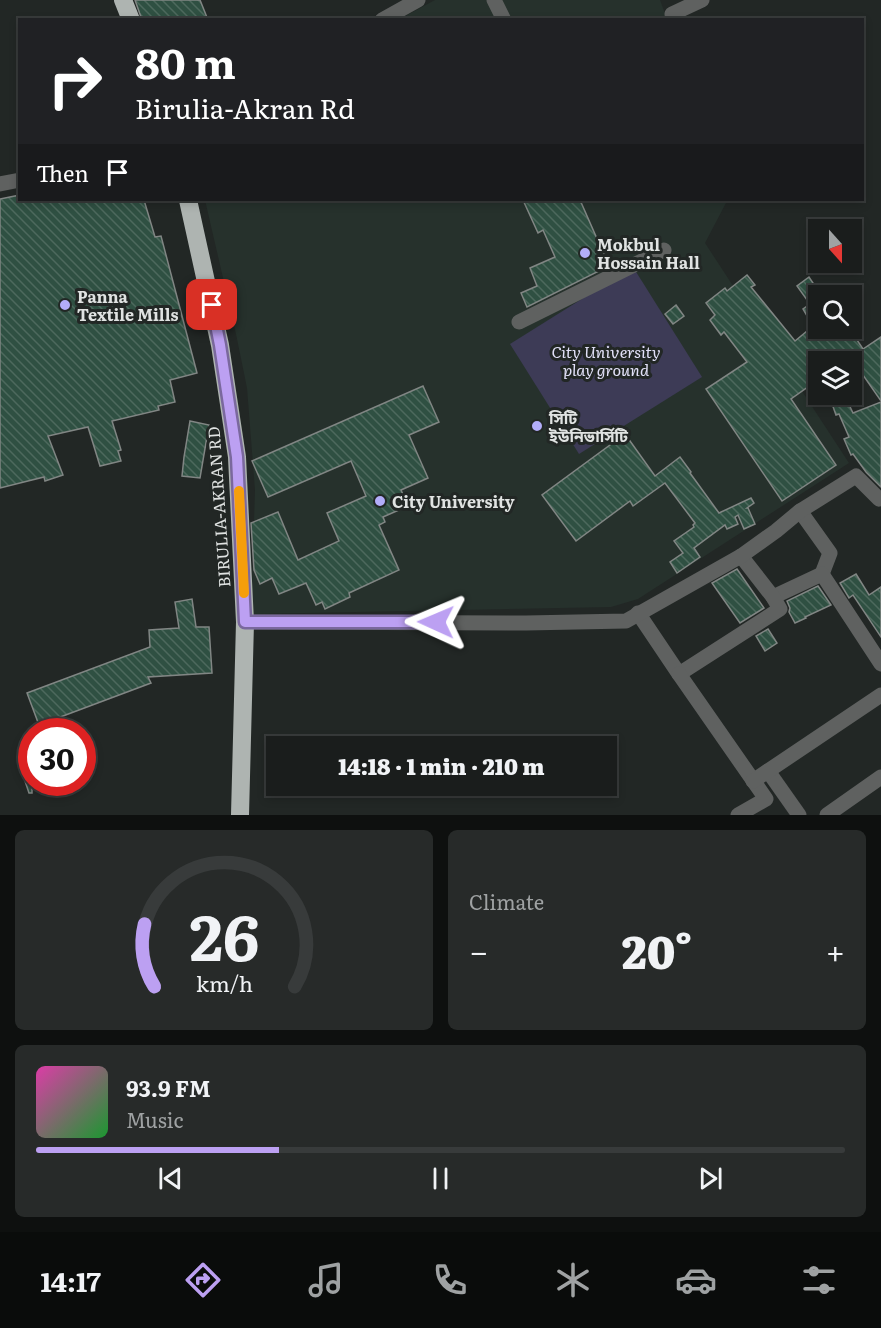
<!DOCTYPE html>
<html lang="en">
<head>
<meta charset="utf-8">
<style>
	:root { --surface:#1a1d1c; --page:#272a29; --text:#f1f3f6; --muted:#9fa2a3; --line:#383b3b; --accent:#bca0f2 }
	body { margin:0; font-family:Literata,"Noto Sans Bengali",serif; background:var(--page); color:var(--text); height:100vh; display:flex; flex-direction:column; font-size:22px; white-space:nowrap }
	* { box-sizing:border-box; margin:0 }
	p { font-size:20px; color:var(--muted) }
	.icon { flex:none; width:33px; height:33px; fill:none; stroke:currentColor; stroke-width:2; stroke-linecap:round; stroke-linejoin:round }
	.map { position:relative; height:815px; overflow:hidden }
	.panel { display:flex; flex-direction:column; gap:15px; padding:15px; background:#0e100f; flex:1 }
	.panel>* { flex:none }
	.guide { position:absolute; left:18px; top:18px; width:846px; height:183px; border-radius:0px; box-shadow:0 3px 9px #0003,0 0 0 2px var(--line); background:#202124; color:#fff; overflow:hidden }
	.needle { width:39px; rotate:159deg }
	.controls { position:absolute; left:808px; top:219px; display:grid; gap:12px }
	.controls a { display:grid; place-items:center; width:54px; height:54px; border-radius:0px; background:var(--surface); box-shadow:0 3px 9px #0003,0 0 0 2px var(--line); font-size:30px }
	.speed { position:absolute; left:18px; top:718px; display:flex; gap:12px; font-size:30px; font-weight:700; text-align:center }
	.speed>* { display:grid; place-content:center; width:78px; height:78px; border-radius:50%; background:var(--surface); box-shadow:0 3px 9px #0003,0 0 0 2px var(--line); line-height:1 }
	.speed .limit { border:9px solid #d22; background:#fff; color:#111 }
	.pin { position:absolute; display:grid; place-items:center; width:51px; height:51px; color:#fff; margin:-26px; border-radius:12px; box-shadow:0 3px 9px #0006 }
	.me { position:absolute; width:66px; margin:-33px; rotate:271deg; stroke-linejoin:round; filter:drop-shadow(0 0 4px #0008) }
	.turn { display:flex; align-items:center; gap:21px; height:126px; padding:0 18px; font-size:27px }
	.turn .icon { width:78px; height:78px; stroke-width:2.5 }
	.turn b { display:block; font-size:42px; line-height:51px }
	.then { display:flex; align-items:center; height:57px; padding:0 18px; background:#0003; gap:12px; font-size:22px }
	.big { font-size:45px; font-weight:800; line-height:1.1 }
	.panel .tile { flex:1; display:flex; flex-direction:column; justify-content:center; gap:9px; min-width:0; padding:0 21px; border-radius:9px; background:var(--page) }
	.panel .dial { align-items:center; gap:0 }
	.dial svg { height:156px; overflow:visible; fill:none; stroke:var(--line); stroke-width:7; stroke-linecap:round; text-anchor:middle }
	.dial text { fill:var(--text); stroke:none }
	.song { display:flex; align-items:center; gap:18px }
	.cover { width:72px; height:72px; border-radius:9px; background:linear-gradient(135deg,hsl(320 70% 55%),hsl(130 70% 35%)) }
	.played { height:6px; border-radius:3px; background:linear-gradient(90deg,var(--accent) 30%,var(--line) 30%) }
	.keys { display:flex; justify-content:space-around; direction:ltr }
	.heat { display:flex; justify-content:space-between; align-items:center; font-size:33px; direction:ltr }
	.panel .tiles { flex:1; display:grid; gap:15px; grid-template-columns:1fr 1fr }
	.tile:last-child { grid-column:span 2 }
	.trip { position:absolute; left:266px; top:736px; width:351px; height:60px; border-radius:0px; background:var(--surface); box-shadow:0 3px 9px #0003,0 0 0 2px var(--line); font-weight:800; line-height:60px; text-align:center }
	.tab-bar { display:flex; height:96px; justify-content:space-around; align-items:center; background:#0a0c0b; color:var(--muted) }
	.tab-bar .icon { width:42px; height:42px }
	.tab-bar .active { color:var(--accent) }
	.tab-bar b { font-size:27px; color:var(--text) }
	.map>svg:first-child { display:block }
</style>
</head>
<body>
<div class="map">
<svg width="881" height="815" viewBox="0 0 881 815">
	<defs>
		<pattern id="building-back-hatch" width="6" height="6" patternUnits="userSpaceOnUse" patternTransform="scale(1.5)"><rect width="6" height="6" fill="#2f5042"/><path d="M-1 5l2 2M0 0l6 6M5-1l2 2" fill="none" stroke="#4d695d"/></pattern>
	</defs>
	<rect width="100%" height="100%" fill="#222725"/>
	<!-- built -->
	<g fill="#26312c">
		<path d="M 435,0 L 660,0 L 667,19 L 398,20 Z"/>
		<path d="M 205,200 L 726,200 L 727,201 L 705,243 L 849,463 L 638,599 L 611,607 L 251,614 L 255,490 L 247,388 L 236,334 Z"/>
	</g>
	<!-- green -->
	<path fill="#3d3b56" d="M 633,267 L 702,377 L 579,454 L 510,344 Z"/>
	<!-- building -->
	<g fill="url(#building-back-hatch)" stroke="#818684" stroke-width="1.5">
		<path d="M 135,0 L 200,0 L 208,20 L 142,20 Z"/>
		<path d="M 20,195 L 20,200 L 144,200 L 155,237 L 161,236 L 197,373 L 170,380 L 175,402 L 158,406 L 159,410 L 112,421 L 121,450 L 118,451 L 121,461 L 100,466 L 88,427 L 48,436 L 63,475 L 45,481 L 44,477 L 0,488 L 0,199 Z"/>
		<path d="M 523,200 L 580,200 L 609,266 L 527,307 L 521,293 L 537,286 L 530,268 L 555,257 L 543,230 L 538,233 Z"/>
		<path d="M 747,275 L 755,285 L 751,287 L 795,341 L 813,326 L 803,309 L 810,304 L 797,286 L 809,277 L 819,292 L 819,328 L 849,328 L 863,349 L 881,337 L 881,401 L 854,362 L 819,362 L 819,379 L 791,399 L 836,465 L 782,501 L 706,389 L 747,362 L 724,332 L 721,335 L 710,320 L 715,315 L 706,303 L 725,288 L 727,291 Z"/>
		<path d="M 676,305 L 684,316 L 673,324 L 665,314 Z"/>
		<path d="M 423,386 L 439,422 L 409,435 L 428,478 L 401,490 L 408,506 L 383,517 L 385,522 L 379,525 L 399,570 L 349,593 L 350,597 L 325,609 L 322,602 L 316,605 L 306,583 L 279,594 L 272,578 L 260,584 L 254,570 L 251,523 L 278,512 L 298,560 L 339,541 L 327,513 L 366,496 L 351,461 L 268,497 L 252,461 Z"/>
		<path d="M 831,394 L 844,394 L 853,413 L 881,402 L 881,487 L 866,472 L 853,454 L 851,455 L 844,439 L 849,437 L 839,414 L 836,415 L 830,398 L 832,397 Z"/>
		<path d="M 190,421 L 209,425 L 200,478 L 182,476 L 184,457 Z"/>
		<path d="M 625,434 L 655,476 L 680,457 L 691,472 L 690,473 L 719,513 L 751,498 L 754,503 L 747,508 L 748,508 L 755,524 L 744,529 L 738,515 L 735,517 L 738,524 L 727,529 L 725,525 L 694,548 L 700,557 L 677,573 L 670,562 L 683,553 L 674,541 L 694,527 L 693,525 L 695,523 L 665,483 L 633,506 L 630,501 L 576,541 L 542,495 Z"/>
		<path d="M 737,569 L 764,608 L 740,623 L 712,583 Z"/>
		<path d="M 856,574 L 869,595 L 881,587 L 881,637 L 853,595 L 849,598 L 840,583 Z"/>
		<path d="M 818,586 L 831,605 L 805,617 L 806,618 L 795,623 L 789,612 L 790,608 L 787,601 Z"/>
		<path d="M 192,599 L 196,627 L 209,627 L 212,673 L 148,677 L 151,683 L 39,725 L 27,693 L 150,647 L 149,630 L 179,628 L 175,602 Z"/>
		<path d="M 768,629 L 777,643 L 765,651 L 756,636 Z"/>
		<path d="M 32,755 L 32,793 L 29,793 L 18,760 Z"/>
	</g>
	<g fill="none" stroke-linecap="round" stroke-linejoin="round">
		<!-- street -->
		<g stroke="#5f6160" stroke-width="15">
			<path d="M 494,0 L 504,20"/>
			<path d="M 382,20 L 418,0"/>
			<path d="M 674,20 L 672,14 L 702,0"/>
			<path d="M 0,184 L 20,180"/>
			<path d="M 519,322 L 664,250"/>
			<path d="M 800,511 L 830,553 L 822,574"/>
			<path d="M 773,597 L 822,574 L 881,664"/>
			<path d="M 638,613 L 679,674 L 780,609 L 773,597 L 741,556"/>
			<path d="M 245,622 L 526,623 L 626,621 L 741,556 L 776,531 L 800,511 L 856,476 L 879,499 L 881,498"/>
			<path d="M 679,674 L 766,799 L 738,815"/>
			<path d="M 768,771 L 799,815"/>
			<path d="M 753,781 L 881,695"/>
			<path d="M 827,815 L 881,777"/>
		</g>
		<!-- highway -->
		<g stroke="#aeb4b1" stroke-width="18">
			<path d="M 123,0 L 131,20"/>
			<path d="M 188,200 L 220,345 L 237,457 L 245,622 L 240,815"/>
		</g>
	</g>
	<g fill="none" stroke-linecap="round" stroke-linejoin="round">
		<defs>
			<path id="route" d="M 212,305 L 220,345 L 237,457 L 245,622 L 436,622"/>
		</defs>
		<!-- route casing -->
		<use href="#route" stroke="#7a689d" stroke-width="15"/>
		<!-- route -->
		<use href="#route" stroke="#bca0f2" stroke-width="10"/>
		<!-- slow -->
		<path stroke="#f59e0b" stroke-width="10" d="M 239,491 L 244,593"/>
	</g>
	<!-- markers -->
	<g fill="#b2adf9" stroke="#222725" stroke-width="2">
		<circle cx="585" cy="253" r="6"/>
		<circle cx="65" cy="305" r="6"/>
		<circle cx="537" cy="426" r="6"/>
		<circle cx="380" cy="501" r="6"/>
	</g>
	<g text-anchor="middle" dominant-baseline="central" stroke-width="6" stroke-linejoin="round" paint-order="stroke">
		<!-- poi labels -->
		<g font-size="16" font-weight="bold" fill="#e0e3e2" stroke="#222725" text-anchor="start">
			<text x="597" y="244">Mokbul<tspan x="597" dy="18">Hossain Hall</tspan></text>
			<text x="77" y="296">Panna<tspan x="77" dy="18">Textile Mills</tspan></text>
			<text x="549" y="417">সিটি<tspan x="549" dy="18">ইউনিভার্সিটি</tspan></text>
			<text x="392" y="501">City University</text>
		</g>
		<!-- park labels -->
		<g font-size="16" font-style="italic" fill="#e2e1f8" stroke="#222725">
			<text x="606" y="351">City University<tspan x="606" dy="18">play ground</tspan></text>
		</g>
		<!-- street labels -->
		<g font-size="16" fill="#e0e3e2" stroke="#222725">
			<text transform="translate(218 507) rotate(-94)">BIRULIA-AKRAN RD</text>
		</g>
	</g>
</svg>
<div class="controls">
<a><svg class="needle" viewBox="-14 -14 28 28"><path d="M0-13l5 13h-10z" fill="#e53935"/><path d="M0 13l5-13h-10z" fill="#9fa2a3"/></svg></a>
<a><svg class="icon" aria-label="search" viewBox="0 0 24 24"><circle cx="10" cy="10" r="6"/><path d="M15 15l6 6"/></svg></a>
<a><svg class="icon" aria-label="layers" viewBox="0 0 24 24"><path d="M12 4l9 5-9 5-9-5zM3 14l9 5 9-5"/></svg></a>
</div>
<div class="speed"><div class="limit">30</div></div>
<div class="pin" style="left:212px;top:305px;background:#d93025"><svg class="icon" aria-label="arrive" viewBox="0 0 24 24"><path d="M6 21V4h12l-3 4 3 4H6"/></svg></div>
<svg class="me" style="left:436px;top:622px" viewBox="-20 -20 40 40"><path d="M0-17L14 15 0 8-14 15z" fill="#bca0f2" stroke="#fff" stroke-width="4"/></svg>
<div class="trip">14:18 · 1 min · 210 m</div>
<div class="guide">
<div class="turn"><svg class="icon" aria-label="right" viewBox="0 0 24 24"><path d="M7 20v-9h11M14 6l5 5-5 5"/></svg><div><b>80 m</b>Birulia-Akran Rd</div></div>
<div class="then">Then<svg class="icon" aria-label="arrive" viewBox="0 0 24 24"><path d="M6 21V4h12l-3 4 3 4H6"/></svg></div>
</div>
</div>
<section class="panel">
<div class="tiles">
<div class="tile dial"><svg viewBox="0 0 100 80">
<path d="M14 69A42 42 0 1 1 86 69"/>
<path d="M14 69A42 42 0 0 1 9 37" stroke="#bca0f2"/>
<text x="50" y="56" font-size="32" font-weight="700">26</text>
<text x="50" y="72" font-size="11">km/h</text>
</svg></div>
<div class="tile"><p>Climate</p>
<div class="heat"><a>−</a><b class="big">20°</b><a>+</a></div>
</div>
<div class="tile">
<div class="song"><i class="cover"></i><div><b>93.9 FM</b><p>Music</p></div></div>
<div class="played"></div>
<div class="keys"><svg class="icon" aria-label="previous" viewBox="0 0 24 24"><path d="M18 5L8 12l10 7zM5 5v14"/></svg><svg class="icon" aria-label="pause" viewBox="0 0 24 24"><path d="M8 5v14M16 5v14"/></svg><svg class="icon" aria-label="next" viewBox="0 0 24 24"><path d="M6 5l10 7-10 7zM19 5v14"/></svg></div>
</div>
</div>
</section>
<nav class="tab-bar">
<b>14:17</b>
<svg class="icon active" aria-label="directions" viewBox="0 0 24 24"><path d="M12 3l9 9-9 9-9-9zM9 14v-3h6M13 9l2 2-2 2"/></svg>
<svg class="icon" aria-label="music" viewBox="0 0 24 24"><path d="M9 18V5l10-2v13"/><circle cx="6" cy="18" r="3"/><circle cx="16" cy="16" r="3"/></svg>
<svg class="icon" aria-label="phone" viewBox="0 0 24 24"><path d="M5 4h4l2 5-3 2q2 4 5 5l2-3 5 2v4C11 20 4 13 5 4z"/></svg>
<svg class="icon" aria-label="climate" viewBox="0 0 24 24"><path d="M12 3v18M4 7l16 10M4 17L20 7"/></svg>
<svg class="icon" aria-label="car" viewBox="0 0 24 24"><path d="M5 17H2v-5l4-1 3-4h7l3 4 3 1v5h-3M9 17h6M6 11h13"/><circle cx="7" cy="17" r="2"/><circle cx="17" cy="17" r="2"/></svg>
<svg class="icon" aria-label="filters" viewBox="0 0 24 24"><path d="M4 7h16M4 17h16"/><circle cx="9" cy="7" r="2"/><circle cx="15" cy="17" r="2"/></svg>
</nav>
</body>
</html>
